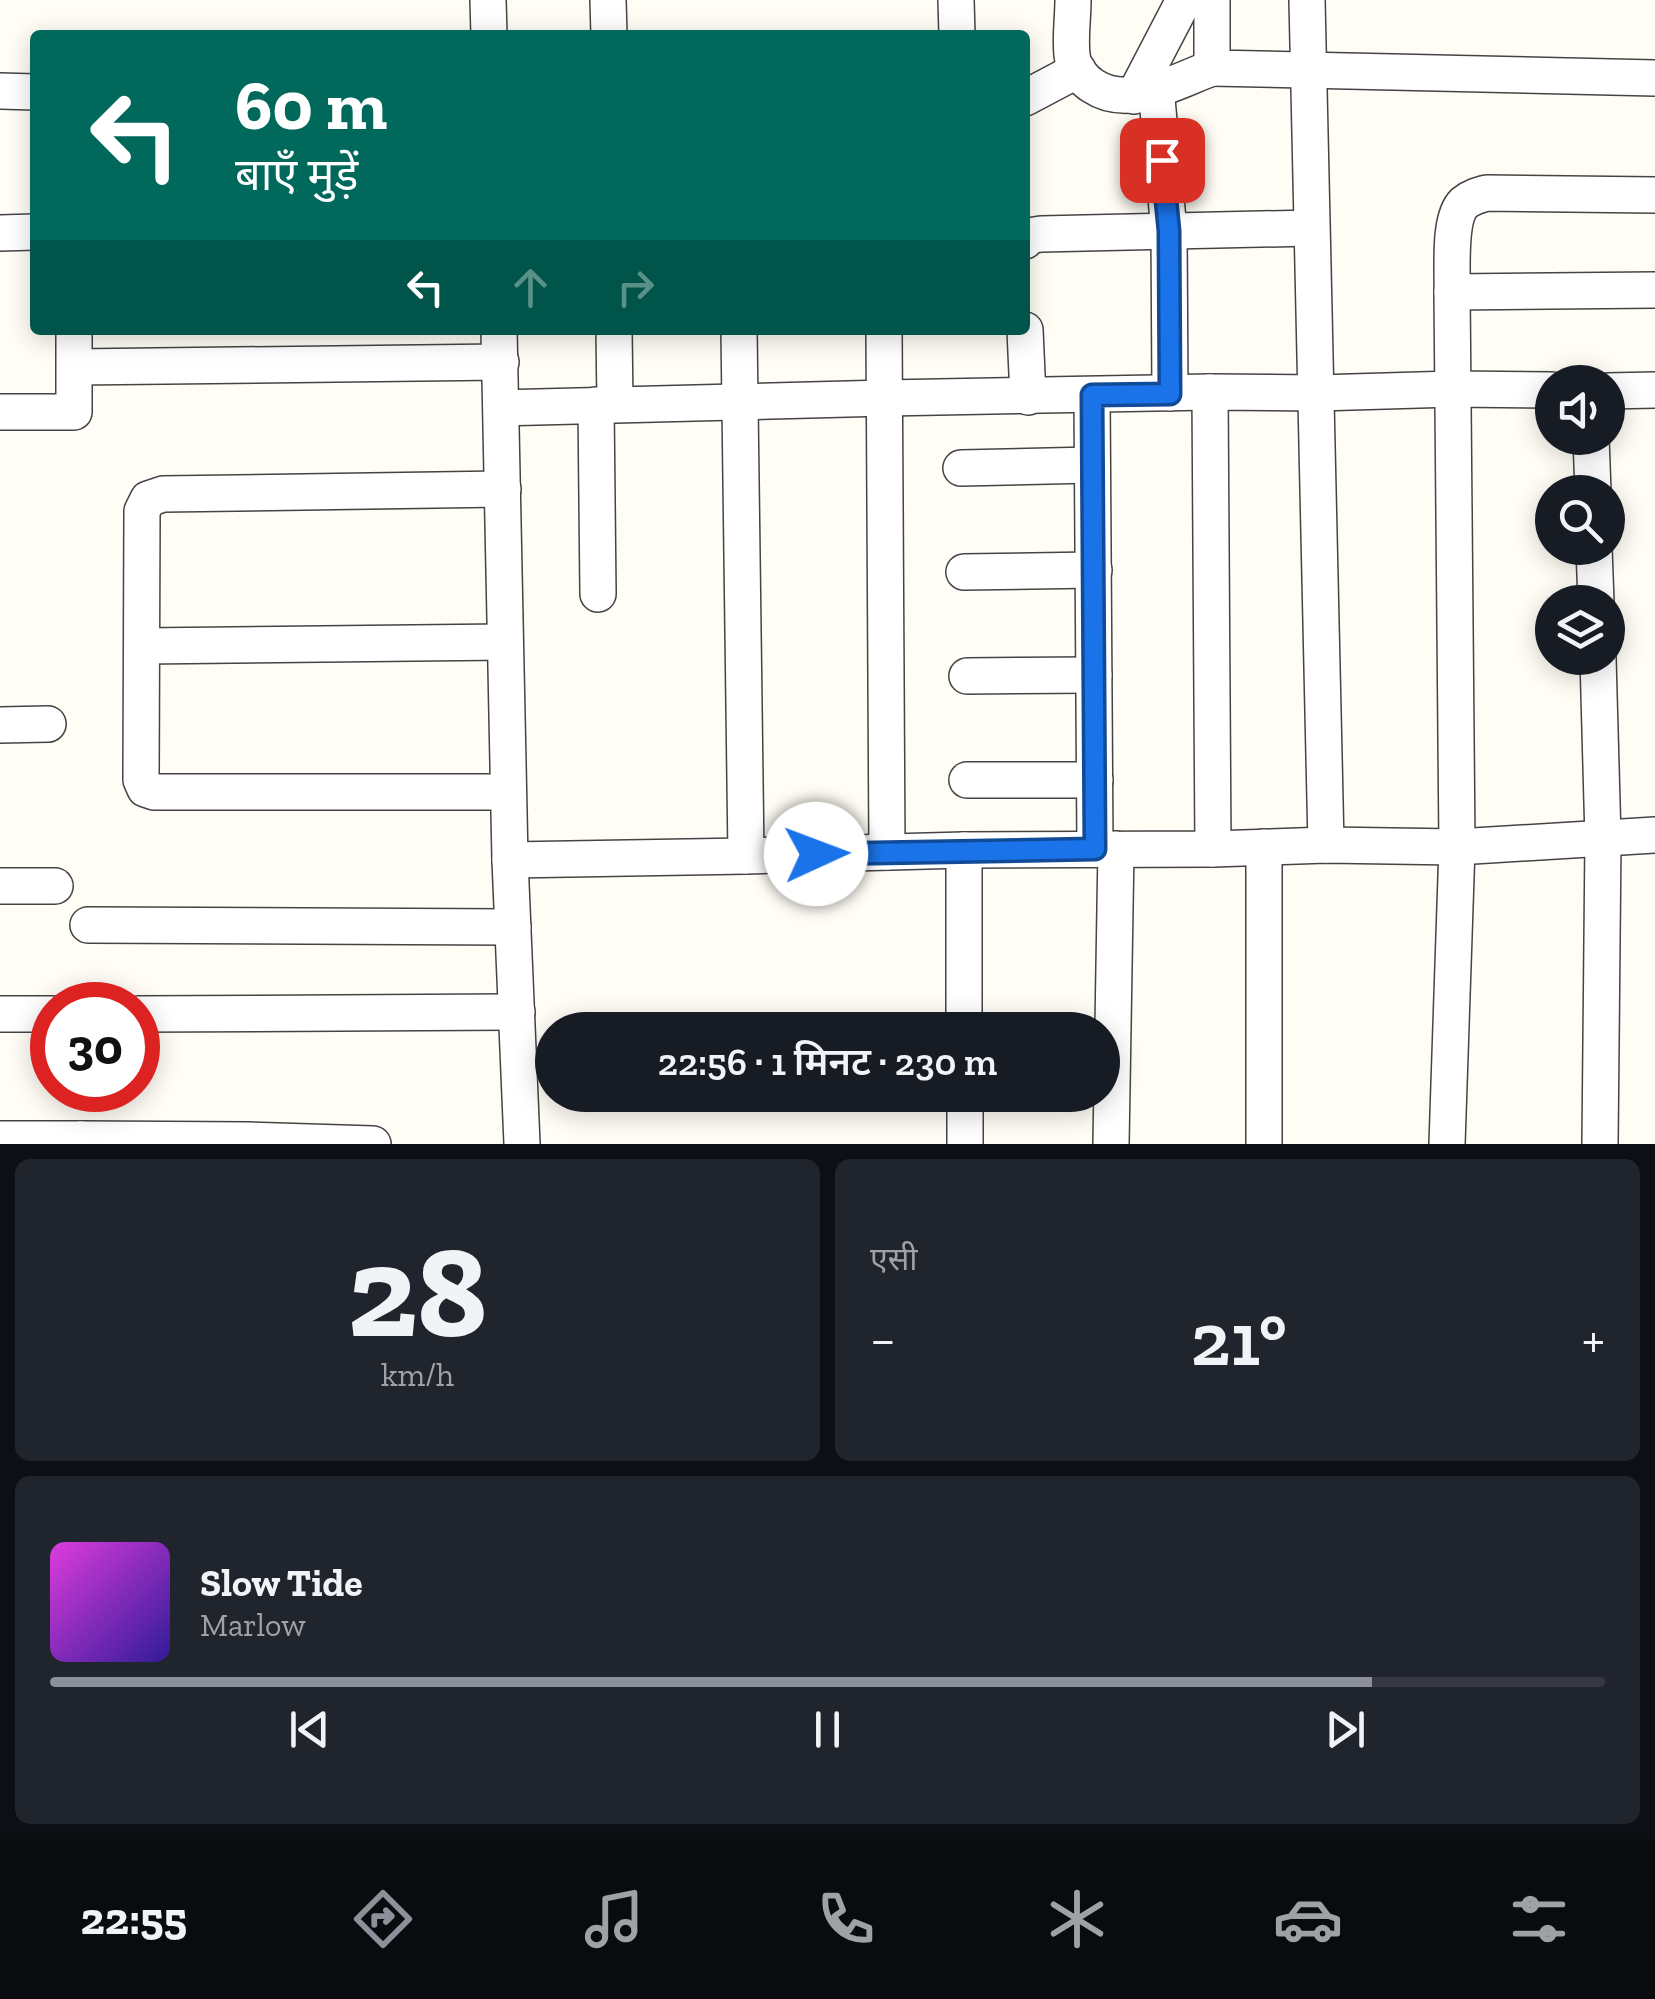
<!DOCTYPE html>
<html lang="hi">
<head>
<meta charset="utf-8">
<style>
	:root { --surface:#171b24; --page:#20242c; --text:#f1f3f6; --muted:#9ea1a6; --line:#363941; --accent:#8c9099 }
	body { margin:0; font-family:"Zilla Slab","Noto Sans Devanagari",serif; background:var(--page); color:var(--text); height:100vh; display:flex; flex-direction:column; font-size:38px; white-space:nowrap }
	* { box-sizing:border-box; margin:0 }
	p { font-size:32px; color:var(--muted) }
	.icon { flex:none; width:55px; height:55px; fill:none; stroke:currentColor; stroke-width:2; stroke-linecap:round; stroke-linejoin:round }
	.map { position:relative; height:1144px; overflow:hidden }
	.panel { display:flex; flex-direction:column; gap:15px; padding:15px; background:#0d0f14; flex:1 }
	.panel>* { flex:none }
	.banner { position:absolute; left:30px; top:30px; width:1000px; height:305px; border-radius:10px; box-shadow:0 5px 25px #0003; background:#00695c; color:#fff; overflow:hidden }
	.fabs { position:absolute; left:1535px; top:365px; display:grid; gap:20px }
	.fabs a { display:grid; place-items:center; width:90px; height:90px; border-radius:50%; background:var(--surface); box-shadow:0 5px 25px #0003; font-size:50px }
	.speed { position:absolute; left:30px; top:982px; display:flex; gap:20px; font-size:50px; font-weight:700; text-align:center }
	.speed>* { display:grid; place-content:center; width:130px; height:130px; border-radius:50%; background:var(--surface); box-shadow:0 5px 25px #0003; line-height:1 }
	.speed .limit { border:15px solid #d22; background:#fff; color:#111 }
	.pin { position:absolute; display:grid; place-items:center; width:85px; height:85px; color:#fff; margin:-42px; border-radius:20px; box-shadow:0 5px 15px #0006 }
	.me { position:absolute; width:110px; margin:-55px; rotate:88deg; stroke-linejoin:round; filter:drop-shadow(0 0 8px #0008) }
	.turn { display:flex; align-items:center; gap:35px; height:210px; padding:0 40px; font-size:45px }
	.turn .icon { width:130px; height:130px; stroke-width:2.5 }
	.turn b { display:block; font-size:70px; line-height:85px }
	.lanes { display:flex; align-items:center; height:95px; padding:0 40px; background:#0003; justify-content:center; gap:50px; direction:ltr }
	.lanes .off { opacity:.35 }
	.big { font-size:75px; font-weight:600; line-height:1.1 }
	.panel .tile { flex:1; display:flex; flex-direction:column; justify-content:center; gap:15px; min-width:0; padding:0 35px; border-radius:15px; background:var(--page) }
	.panel .dial { align-items:center; gap:0 }
	.dial b { font-size:130px; line-height:1 }
	.song { display:flex; align-items:center; gap:30px }
	.cover { width:120px; height:120px; border-radius:15px; background:linear-gradient(135deg,hsl(300 70% 55%),hsl(250 70% 35%)) }
	.played { height:10px; border-radius:5px; background:linear-gradient(90deg,var(--accent) 85%,var(--line) 85%) }
	.keys { display:flex; justify-content:space-around; direction:ltr }
	.heat { display:flex; justify-content:space-between; align-items:center; font-size:55px; direction:ltr }
	.panel .tiles { flex:1; display:grid; gap:15px; grid-template-columns:1fr 1fr }
	.tile:last-child { grid-column:span 2 }
	.trip { position:absolute; left:535px; top:1012px; width:585px; height:100px; border-radius:50px; background:var(--surface); box-shadow:0 5px 25px #0003; font-weight:600; line-height:100px; text-align:center }
	.tab-bar { display:flex; height:160px; justify-content:space-around; align-items:center; background:#090b0e; color:var(--muted) }
	.tab-bar .icon { width:70px; height:70px }
	.tab-bar .selected { color:var(--accent) }
	.tab-bar b { font-size:45px; color:var(--text) }
	.map>svg:first-child { display:block }
</style>
</head>
<body>
<div class="map">
<svg width="1655" height="1144" viewBox="0 0 1655 1144">
	<rect width="100%" height="100%" fill="#fffdf5"/>
	<g fill="none" stroke-linecap="round" stroke-linejoin="round">
		<defs>
			<g id="minor">
				<path d="M 488,0 L 489,35"/>
				<path d="M 608,0 L 609,35"/>
				<path d="M 956,0 L 957,35"/>
				<path d="M 1073,0 C 1073,18 1070,37 1072,55 C 1073,67 1083,80 1093,86 C 1129,110 1176,81 1212,68"/>
				<path d="M 1212,0 L 1212,68 L 1655,78"/>
				<path d="M 1307,0 L 1326,845"/>
				<path d="M 1156,88 L 1169,231 L 1170,393"/>
				<path d="M 0,91 L 35,92"/>
				<path d="M 1134,96 L 1184,0"/>
				<path d="M 1025,98 L 1078,70"/>
				<path d="M 0,233 L 35,232"/>
				<path d="M 1025,241 L 1028,236 L 1041,234 L 1311,228"/>
				<path d="M 1452,292 L 1655,290"/>
				<path d="M 499,330 L 510,860 L 522,1144"/>
				<path d="M 614,330 L 615,404"/>
				<path d="M 739,330 L 746,856"/>
				<path d="M 884,330 L 887,852"/>
				<path d="M 1025,330 L 1028,397"/>
				<path d="M 75,367 L 501,362"/>
				<path d="M 1608,391 L 1655,390"/>
				<path d="M 1210,392 L 1213,849"/>
				<path d="M 1092,395 L 1095,849"/>
				<path d="M 596,405 L 598,594"/>
				<path d="M 502,408 L 886,398 L 1210,392 L 1318,393 L 1453,389 L 1552,390"/>
				<path d="M 0,412 L 74,412 L 74,330"/>
				<path d="M 1591,438 L 1593,492"/>
				<path d="M 961,468 L 1092,465"/>
				<path d="M 503,489 L 163,494 L 148,499 L 142,511 L 141,780 L 145,789 L 154,792 L 508,792"/>
				<path d="M 1594,548 L 1596,602"/>
				<path d="M 964,572 L 1094,570"/>
				<path d="M 143,646 L 505,642"/>
				<path d="M 1598,658 L 1603,839 L 1600,1144"/>
				<path d="M 967,676 L 1094,675"/>
				<path d="M 0,725 L 48,724"/>
				<path d="M 967,780 L 1095,780"/>
				<path d="M 1264,847 L 1264,1144"/>
				<path d="M 964,850 L 964,1030"/>
				<path d="M 510,860 L 746,856 L 964,850 L 1213,849 L 1326,845 L 1457,847 L 1655,835"/>
				<path d="M 0,886 L 55,886"/>
				<path d="M 88,925 L 513,927"/>
				<path d="M 0,1014 L 52,1014"/>
				<path d="M 138,1014 L 517,1012"/>
				<path d="M 965,1095 L 965,1144"/>
				<path d="M 0,1139 L 81,1139"/>
				<path d="M 81,1144 L 81,1139 L 248,1140 L 373,1144"/>
				<path d="M 1111,1144 L 1116,849"/>
				<path d="M 1447,1144 L 1457,847 L 1452,292 C 1453,269 1448,219 1464,203 C 1471,197 1479,195 1487,193 L 1655,195"/>
			</g>
		</defs>
		<!-- minor casing -->
		<use href="#minor" stroke="#444" stroke-width="38"/>
		<!-- minor -->
		<use href="#minor" stroke="#fff" stroke-width="35"/>
	</g>
	<g fill="none" stroke-linecap="round" stroke-linejoin="round">
		<defs>
			<path id="route" d="M 816,854 L 1095,849 L 1092,395 L 1170,394 L 1169,231 L 1162,160"/>
		</defs>
		<!-- route casing -->
		<use href="#route" stroke="#114b97" stroke-width="25"/>
		<!-- route -->
		<use href="#route" stroke="#1a73e8" stroke-width="18"/>
	</g>
</svg>
<div class="fabs">
<a><svg class="icon" aria-label="sound" viewBox="0 0 24 24"><path d="M4 9h4l5-4v14l-5-4H4zM17 9q2 3 0 6"/></svg></a>
<a><svg class="icon" aria-label="search" viewBox="0 0 24 24"><circle cx="10" cy="10" r="6"/><path d="M15 15l6 6"/></svg></a>
<a><svg class="icon" aria-label="layers" viewBox="0 0 24 24"><path d="M12 4l9 5-9 5-9-5zM3 14l9 5 9-5"/></svg></a>
</div>
<div class="speed"><div class="limit">30</div></div>
<div class="pin" style="left:1162px;top:160px;background:#d93025"><svg class="icon" aria-label="arrive" viewBox="0 0 24 24"><path d="M6 21V4h12l-3 4 3 4H6"/></svg></div>
<svg class="me" style="left:816px;top:854px" viewBox="-20 -20 40 40"><circle r="19" fill="#fff"/><path d="M0-13L10 11 0 6-10 11z" fill="#1a73e8"/></svg>
<div class="trip">22:56 · 1 मिनट · 230 m</div>
<div class="banner">
<div class="turn"><svg class="icon" aria-label="left" viewBox="0 0 24 24"><path d="M17 20v-9H6M10 6l-5 5 5 5"/></svg><div><b>60 m</b>बाएँ मुड़ें</div></div>
<div class="lanes"><svg class="icon" aria-label="left" viewBox="0 0 24 24"><path d="M17 20v-9H6M10 6l-5 5 5 5"/></svg><svg class="icon off" aria-label="ahead" viewBox="0 0 24 24"><path d="M12 20V5M6 11l6-6 6 6"/></svg><svg class="icon off" aria-label="right" viewBox="0 0 24 24"><path d="M7 20v-9h11M14 6l5 5-5 5"/></svg></div>
</div>
</div>
<section class="panel">
<div class="tiles">
<div class="tile dial"><b>28</b><p>km/h</p></div>
<div class="tile"><p>एसी</p>
<div class="heat"><a>−</a><b class="big">21°</b><a>+</a></div>
</div>
<div class="tile">
<div class="song"><i class="cover"></i><div><b>Slow Tide</b><p>Marlow</p></div></div>
<div class="played"></div>
<div class="keys"><svg class="icon" aria-label="previous" viewBox="0 0 24 24"><path d="M18 5L8 12l10 7zM5 5v14"/></svg><svg class="icon" aria-label="pause" viewBox="0 0 24 24"><path d="M8 5v14M16 5v14"/></svg><svg class="icon" aria-label="next" viewBox="0 0 24 24"><path d="M6 5l10 7-10 7zM19 5v14"/></svg></div>
</div>
</div>
</section>
<nav class="tab-bar">
<b>22:55</b>
<svg class="icon selected" aria-label="directions" viewBox="0 0 24 24"><path d="M12 3l9 9-9 9-9-9zM9 14v-3h6M13 9l2 2-2 2"/></svg>
<svg class="icon" aria-label="music" viewBox="0 0 24 24"><path d="M9 18V5l10-2v13"/><circle cx="6" cy="18" r="3"/><circle cx="16" cy="16" r="3"/></svg>
<svg class="icon" aria-label="phone" viewBox="0 0 24 24"><path d="M5 4h4l2 5-3 2q2 4 5 5l2-3 5 2v4C11 20 4 13 5 4z"/></svg>
<svg class="icon" aria-label="climate" viewBox="0 0 24 24"><path d="M12 3v18M4 7l16 10M4 17L20 7"/></svg>
<svg class="icon" aria-label="car" viewBox="0 0 24 24"><path d="M5 17H2v-5l4-1 3-4h7l3 4 3 1v5h-3M9 17h6M6 11h13"/><circle cx="7" cy="17" r="2"/><circle cx="17" cy="17" r="2"/></svg>
<svg class="icon" aria-label="filters" viewBox="0 0 24 24"><path d="M4 7h16M4 17h16"/><circle cx="9" cy="7" r="2"/><circle cx="15" cy="17" r="2"/></svg>
</nav>
</body>
</html>
